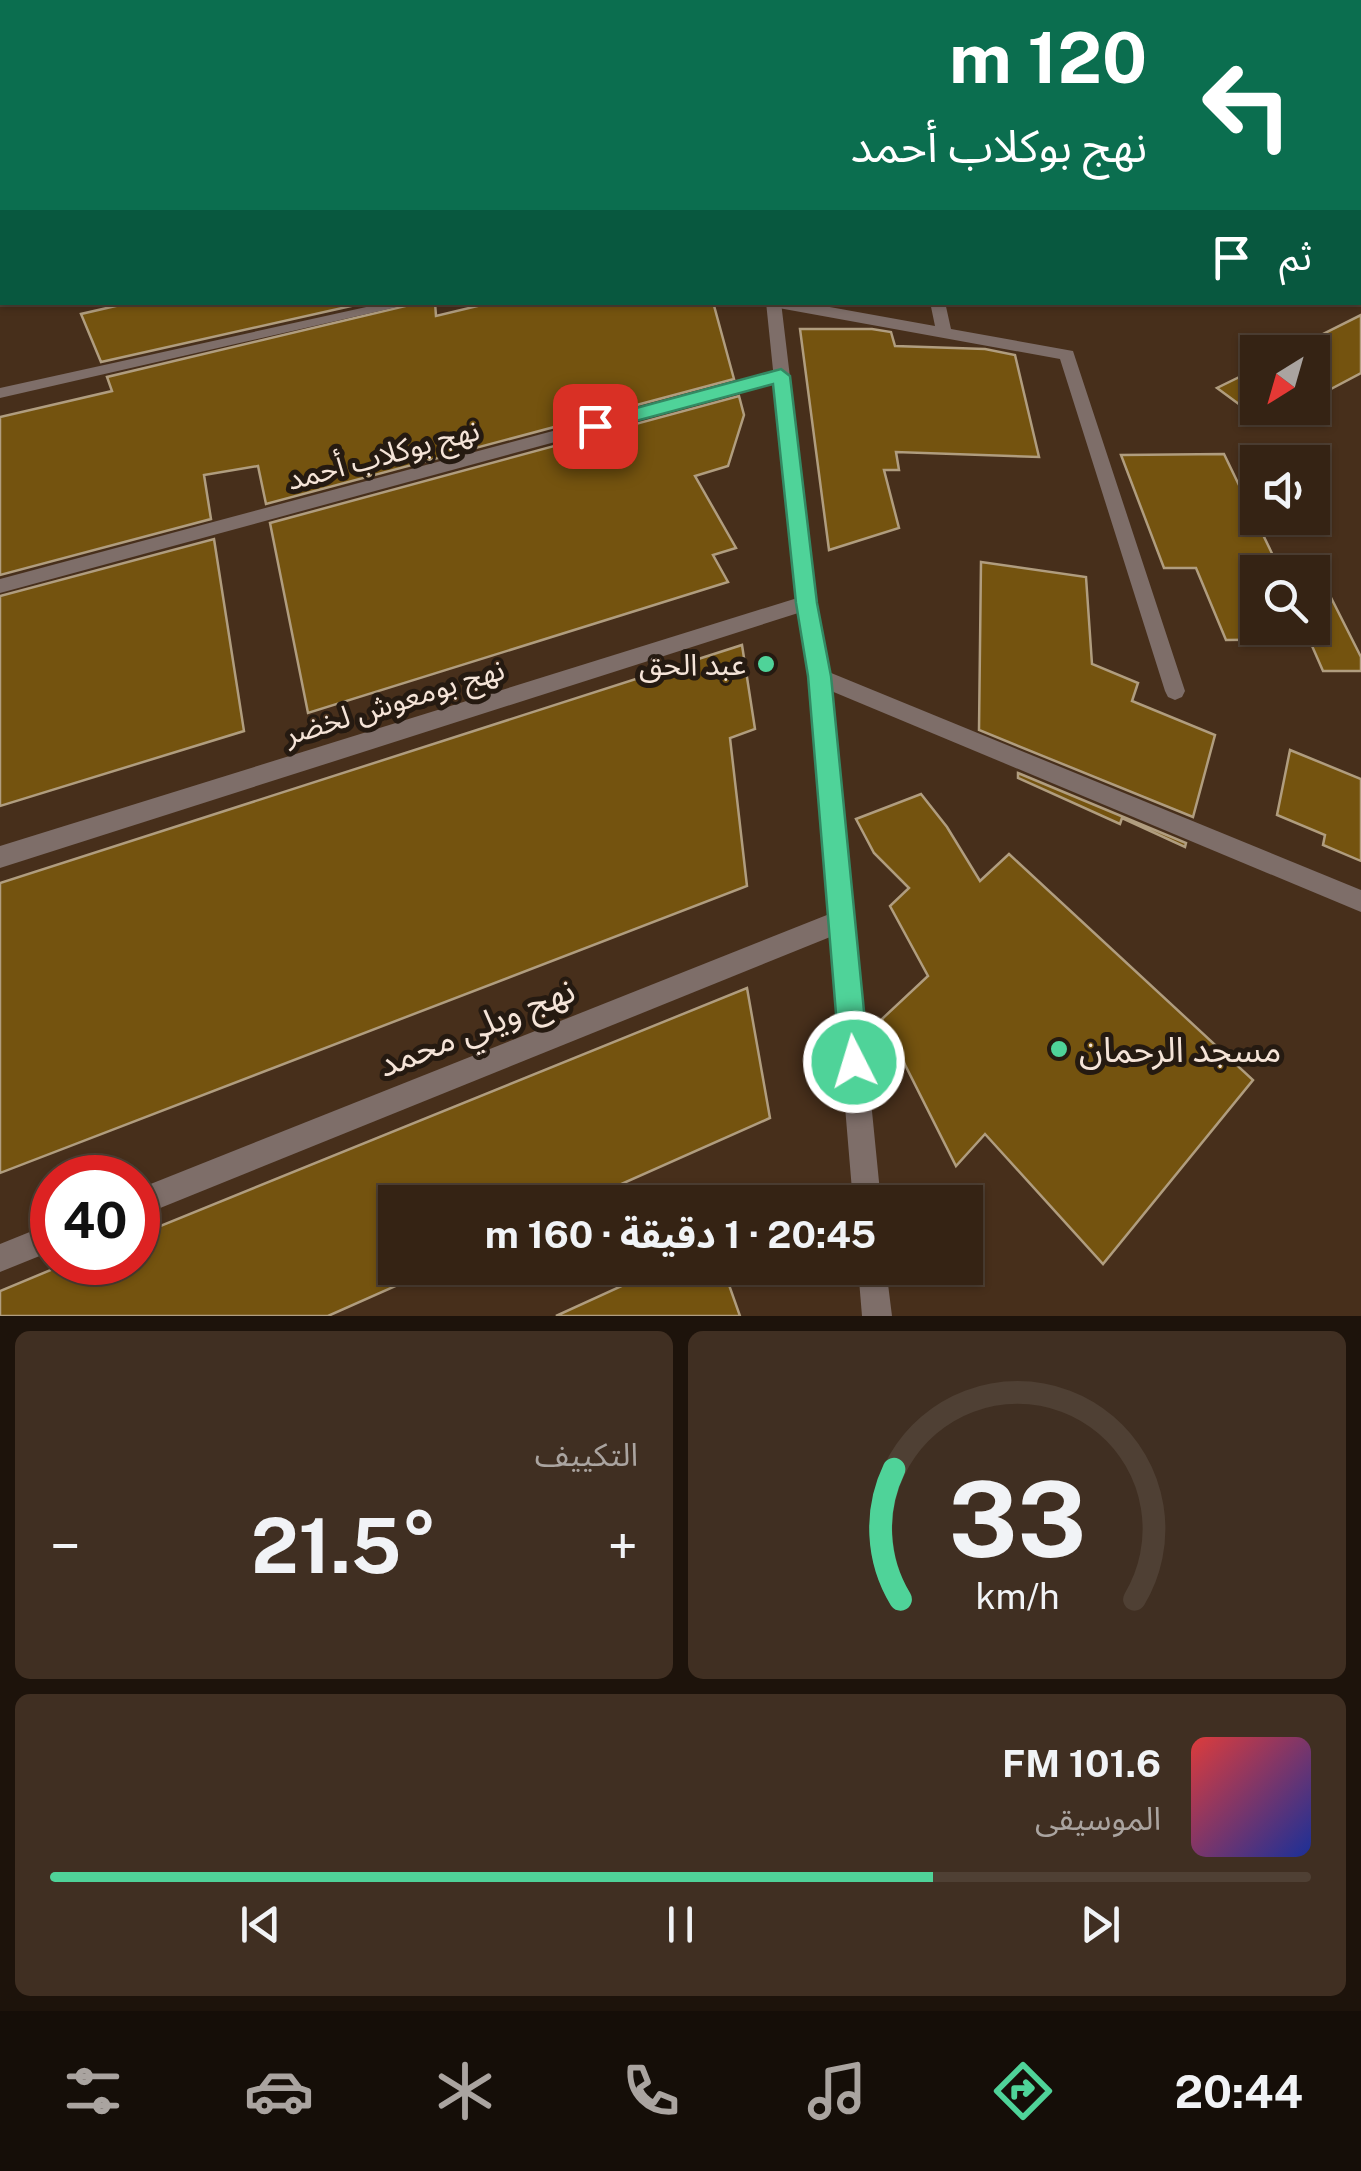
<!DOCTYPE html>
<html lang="ar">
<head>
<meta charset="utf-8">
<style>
	:root { --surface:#352314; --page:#402f22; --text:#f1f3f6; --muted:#aaa4a0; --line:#4f4034; --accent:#4fd399 }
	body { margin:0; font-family:"Public Sans","Noto Sans Arabic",sans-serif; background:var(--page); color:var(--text); direction:rtl; height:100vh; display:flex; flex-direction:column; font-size:38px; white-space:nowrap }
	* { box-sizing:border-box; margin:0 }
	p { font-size:32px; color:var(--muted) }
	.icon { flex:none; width:55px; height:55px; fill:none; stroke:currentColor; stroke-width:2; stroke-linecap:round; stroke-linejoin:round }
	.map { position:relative; height:1316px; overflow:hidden; direction:ltr }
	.side { display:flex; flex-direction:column; gap:15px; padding:15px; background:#1d130b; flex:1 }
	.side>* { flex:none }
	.guide { position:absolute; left:0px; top:0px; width:1362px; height:305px; box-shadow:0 2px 8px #0004,0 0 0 2px var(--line); direction:rtl; background:#0b6e4f; color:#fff; overflow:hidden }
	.needle { width:65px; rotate:217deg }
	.tools { position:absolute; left:1240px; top:335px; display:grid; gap:20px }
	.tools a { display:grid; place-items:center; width:90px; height:90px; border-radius:0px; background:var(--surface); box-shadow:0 2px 8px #0004,0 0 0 2px var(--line); font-size:50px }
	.speed { position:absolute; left:30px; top:1155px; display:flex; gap:20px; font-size:50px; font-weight:700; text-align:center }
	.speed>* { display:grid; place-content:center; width:130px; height:130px; border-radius:50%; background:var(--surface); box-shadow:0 2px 8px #0004,0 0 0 2px var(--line); line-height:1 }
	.speed .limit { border:15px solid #d22; background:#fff; color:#111 }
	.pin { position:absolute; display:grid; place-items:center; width:85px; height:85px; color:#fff; margin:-42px; border-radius:20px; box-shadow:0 5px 15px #0006 }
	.me { position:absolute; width:110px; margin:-55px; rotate:355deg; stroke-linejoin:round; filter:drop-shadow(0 0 8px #0008) }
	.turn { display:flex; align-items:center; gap:35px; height:210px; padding:0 50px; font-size:45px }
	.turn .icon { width:130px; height:130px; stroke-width:2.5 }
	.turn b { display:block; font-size:70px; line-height:85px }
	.then { display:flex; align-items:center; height:95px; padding:0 50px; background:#0003; gap:20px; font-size:38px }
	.big { font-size:75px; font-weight:700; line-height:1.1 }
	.side .tile { flex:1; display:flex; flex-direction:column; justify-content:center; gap:15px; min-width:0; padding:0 35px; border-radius:15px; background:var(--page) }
	.side .dial { align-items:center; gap:0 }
	.dial svg { height:260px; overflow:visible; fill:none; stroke:var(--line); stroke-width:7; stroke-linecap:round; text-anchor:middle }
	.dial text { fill:var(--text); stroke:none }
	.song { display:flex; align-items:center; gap:30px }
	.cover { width:120px; height:120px; border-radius:15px; background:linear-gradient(135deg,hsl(0 70% 55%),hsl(230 70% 35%)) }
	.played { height:10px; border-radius:5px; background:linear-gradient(90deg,var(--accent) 70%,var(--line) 70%) }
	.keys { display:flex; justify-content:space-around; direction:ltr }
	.heat { display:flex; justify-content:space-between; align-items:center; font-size:55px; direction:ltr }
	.side .tiles { flex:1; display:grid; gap:15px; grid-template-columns:1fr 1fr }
	.tile:last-child { grid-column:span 2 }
	.trip { position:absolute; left:378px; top:1185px; width:605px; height:100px; border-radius:0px; background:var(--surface); box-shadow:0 2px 8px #0004,0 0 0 2px var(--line); font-weight:700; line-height:100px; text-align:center; direction:rtl }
	.tabs { display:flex; height:160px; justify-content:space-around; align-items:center; background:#150e08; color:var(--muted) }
	.tabs .icon { width:70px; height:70px }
	.tabs .current { color:var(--accent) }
	.tabs b { font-size:45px; color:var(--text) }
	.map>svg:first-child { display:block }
</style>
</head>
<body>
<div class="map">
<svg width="1361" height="1316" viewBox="0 0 1361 1316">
	<rect width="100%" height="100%" fill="#472f1b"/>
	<!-- building -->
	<g fill="#74530f" stroke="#b09d7f" stroke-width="2.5" fill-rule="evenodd">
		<path d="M 133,302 L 369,302 L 101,362 L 81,314 Z"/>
		<path d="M 422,302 L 435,302 L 436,316 L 494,302 L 713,302 L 734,379 L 266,504 L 258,466 L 204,475 L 211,519 L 0,575 L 0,417 L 112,391 L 107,377 Z"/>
		<path d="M 1361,315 L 1361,373 L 1312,399 L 1312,352 L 1287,352 Z"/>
		<path d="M 800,329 L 872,329 L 891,332 L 895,346 L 985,349 L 1015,355 L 1039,457 L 896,452 L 899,470 L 884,470 L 899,528 L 829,550 Z"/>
		<path d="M 1258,368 L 1258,408 L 1297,408 L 1266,424 L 1217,388 Z"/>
		<path d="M 739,396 L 744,415 L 728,466 L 695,476 L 736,548 L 713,555 L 728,582 L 308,713 L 270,523 Z"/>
		<path d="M 1224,454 L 1279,568 L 1316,568 L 1361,657 L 1361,671 L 1323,671 L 1309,639 L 1226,640 L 1196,568 L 1164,568 L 1121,455 ZM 1258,572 L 1312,572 L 1312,628 L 1258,628 Z"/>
		<path d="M 214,539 L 244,731 L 0,806 L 0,596 Z"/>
		<path d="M 981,562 L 1086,577 L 1092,664 L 1138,683 L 1132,701 L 1215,735 L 1193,817 L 979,730 Z"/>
		<path d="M 742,645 L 755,729 L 730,738 L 747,886 L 0,1173 L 0,883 Z"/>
		<path d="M 1290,750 L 1361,779 L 1361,861 L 1323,845 L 1325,835 L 1277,815 Z"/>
		<path d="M 1018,773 L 1186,843 L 1185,847 L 1122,818 L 1120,824 L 1018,778 Z"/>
		<path d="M 921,794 L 947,827 L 980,881 L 1009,854 L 1253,1080 L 1103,1264 L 985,1134 L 956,1166 L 882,1019 L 928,976 L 890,906 L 909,888 L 874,853 L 856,819 Z"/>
		<path d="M 747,988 L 770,1118 L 581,1202 L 395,1202 L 395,1268 L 436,1268 L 328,1316 L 0,1316 L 0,1291 L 70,1262 L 138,1262 L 138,1235 Z"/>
		<path d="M 661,1268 L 723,1268 L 740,1316 L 556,1316 Z"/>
	</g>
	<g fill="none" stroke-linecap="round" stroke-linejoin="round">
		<!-- service -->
		<g fill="#7e6e69" fill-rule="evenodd">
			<path d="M 224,0 L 242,0 L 243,2 L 226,2 Z"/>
			<path d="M 1196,0 L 1214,0 L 1215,2 L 1198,2 Z"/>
			<rect x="1360" y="36" width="1" height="7"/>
			<rect x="1360" y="225" width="1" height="9"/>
		</g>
		<!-- minor -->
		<g fill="#7e6e69" fill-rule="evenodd">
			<rect x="860" y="0" width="10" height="2"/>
			<path d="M 0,155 L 2,156 L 2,164 L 0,163 Z"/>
			<path d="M 0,293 L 4,302 L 0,304 Z"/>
			<path d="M 389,302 L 419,302 L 0,398 L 0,388 Z"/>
			<path d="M 766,302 L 802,302 L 935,326 L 930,302 L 945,302 L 951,329 L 1073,351 L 1185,691 L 1182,697 L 1175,700 L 1168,697 L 1165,691 L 1060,359 L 773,307 Z"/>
			<path d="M 781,370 L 789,375 L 787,379 L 0,593 L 0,579 Z"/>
			<path d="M 807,595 L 814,598 L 817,603 L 814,608 L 0,868 L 0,846 Z"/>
			<path d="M 819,668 L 1361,890 L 1361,912 L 812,683 L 809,677 L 812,671 Z"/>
			<path d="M 842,909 L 850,913 L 854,921 L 850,929 L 138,1217 L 138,1189 Z"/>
			<path d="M 52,1223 L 52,1251 L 0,1272 L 0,1244 Z"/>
		</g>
		<!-- tertiary -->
		<g fill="#7e6e69" fill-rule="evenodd">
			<rect x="736" y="0" width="10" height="2"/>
			<path d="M 766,302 L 781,302 L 817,603 L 829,677 L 881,1202 L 853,1202 L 809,677 L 797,603 Z"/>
			<path d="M 858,1268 L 886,1268 L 892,1316 L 862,1316 Z"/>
		</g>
	</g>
	<!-- route -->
	<path fill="#4fd399" stroke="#338963" stroke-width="2.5" d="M 781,369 L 790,376 L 817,603 L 831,676 L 869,1062 L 865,1072 L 854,1076 L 844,1072 L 840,1062 L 808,676 L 796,603 L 773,384 L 595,432 L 585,426 L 588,421 Z"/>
	<!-- markers -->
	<g fill="#4fd399" stroke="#251a11" stroke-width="4">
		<circle cx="766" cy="664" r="10"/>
		<circle cx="1059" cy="1049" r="10"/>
	</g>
	<g text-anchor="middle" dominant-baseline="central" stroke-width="10" stroke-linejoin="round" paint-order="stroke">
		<!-- street labels -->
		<g font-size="30" fill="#f5e4d8" stroke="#251a11">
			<text transform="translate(383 454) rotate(-15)">نهج بوكلاب أحمد</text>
			<text transform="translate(394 701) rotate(-17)">نهج بومعوش لخضر</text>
		</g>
		<!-- poi labels -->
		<g font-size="30" fill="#f5e4d8" stroke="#251a11" text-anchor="end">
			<text x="746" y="664">عبد الحق</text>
		</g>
		<!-- near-street labels -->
		<g font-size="35" fill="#f5e4d8" stroke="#251a11">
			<text transform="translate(476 1027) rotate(-22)">نهج ويلي محمد</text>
		</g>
		<!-- near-poi labels -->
		<g font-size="35" fill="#f5e4d8" stroke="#251a11" text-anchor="start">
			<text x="1079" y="1049">مسجد الرحمان</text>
		</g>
	</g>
</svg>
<div class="tools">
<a><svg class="needle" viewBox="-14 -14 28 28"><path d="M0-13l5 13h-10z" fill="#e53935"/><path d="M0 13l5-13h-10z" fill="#aaa4a0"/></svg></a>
<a><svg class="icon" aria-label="sound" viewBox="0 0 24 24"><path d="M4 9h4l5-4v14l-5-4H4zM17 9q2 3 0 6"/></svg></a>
<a><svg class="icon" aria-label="search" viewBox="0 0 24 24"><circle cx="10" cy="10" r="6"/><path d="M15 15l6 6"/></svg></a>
</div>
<div class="speed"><div class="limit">40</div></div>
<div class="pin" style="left:595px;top:426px;background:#d93025"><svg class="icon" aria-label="arrive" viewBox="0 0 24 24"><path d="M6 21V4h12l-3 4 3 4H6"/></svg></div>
<svg class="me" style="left:854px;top:1062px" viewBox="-20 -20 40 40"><circle r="17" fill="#4fd399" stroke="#fff" stroke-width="3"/><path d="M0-11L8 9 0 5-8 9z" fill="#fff"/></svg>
<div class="trip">20:45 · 1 دقيقة · 160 m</div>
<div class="guide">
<div class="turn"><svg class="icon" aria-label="left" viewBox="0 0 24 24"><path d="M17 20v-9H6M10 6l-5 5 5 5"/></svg><div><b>120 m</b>نهج بوكلاب أحمد</div></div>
<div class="then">ثم<svg class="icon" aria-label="arrive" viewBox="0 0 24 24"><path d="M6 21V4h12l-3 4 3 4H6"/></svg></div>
</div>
</div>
<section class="side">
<div class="tiles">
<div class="tile dial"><svg viewBox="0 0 100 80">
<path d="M14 69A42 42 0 1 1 86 69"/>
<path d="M14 69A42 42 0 0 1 12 29" stroke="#4fd399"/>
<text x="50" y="56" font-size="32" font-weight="700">33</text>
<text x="50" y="72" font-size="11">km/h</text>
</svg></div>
<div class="tile"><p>التكييف</p>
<div class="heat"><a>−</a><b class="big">21.5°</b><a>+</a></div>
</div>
<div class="tile">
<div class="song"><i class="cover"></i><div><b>101.6 FM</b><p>الموسيقى</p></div></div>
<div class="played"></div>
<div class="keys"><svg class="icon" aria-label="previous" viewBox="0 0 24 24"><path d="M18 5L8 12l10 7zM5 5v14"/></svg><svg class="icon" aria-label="pause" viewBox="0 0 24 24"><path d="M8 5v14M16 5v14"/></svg><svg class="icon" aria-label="next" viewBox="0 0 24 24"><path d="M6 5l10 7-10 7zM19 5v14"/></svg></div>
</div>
</div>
</section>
<nav class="tabs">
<b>20:44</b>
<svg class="icon current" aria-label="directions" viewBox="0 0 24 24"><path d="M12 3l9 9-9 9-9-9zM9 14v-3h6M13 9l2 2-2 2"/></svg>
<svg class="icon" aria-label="music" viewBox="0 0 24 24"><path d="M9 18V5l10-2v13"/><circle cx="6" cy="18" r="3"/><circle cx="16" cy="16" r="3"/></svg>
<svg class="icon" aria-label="phone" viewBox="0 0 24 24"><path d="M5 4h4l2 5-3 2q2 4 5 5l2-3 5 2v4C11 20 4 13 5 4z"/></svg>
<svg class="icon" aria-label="climate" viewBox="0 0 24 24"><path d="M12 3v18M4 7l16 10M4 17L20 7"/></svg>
<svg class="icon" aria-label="car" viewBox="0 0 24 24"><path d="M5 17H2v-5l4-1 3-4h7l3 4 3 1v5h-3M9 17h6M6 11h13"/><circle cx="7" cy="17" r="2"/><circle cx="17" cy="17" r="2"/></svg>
<svg class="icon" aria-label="filters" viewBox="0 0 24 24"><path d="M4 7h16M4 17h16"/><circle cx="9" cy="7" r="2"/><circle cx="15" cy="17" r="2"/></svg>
</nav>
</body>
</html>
